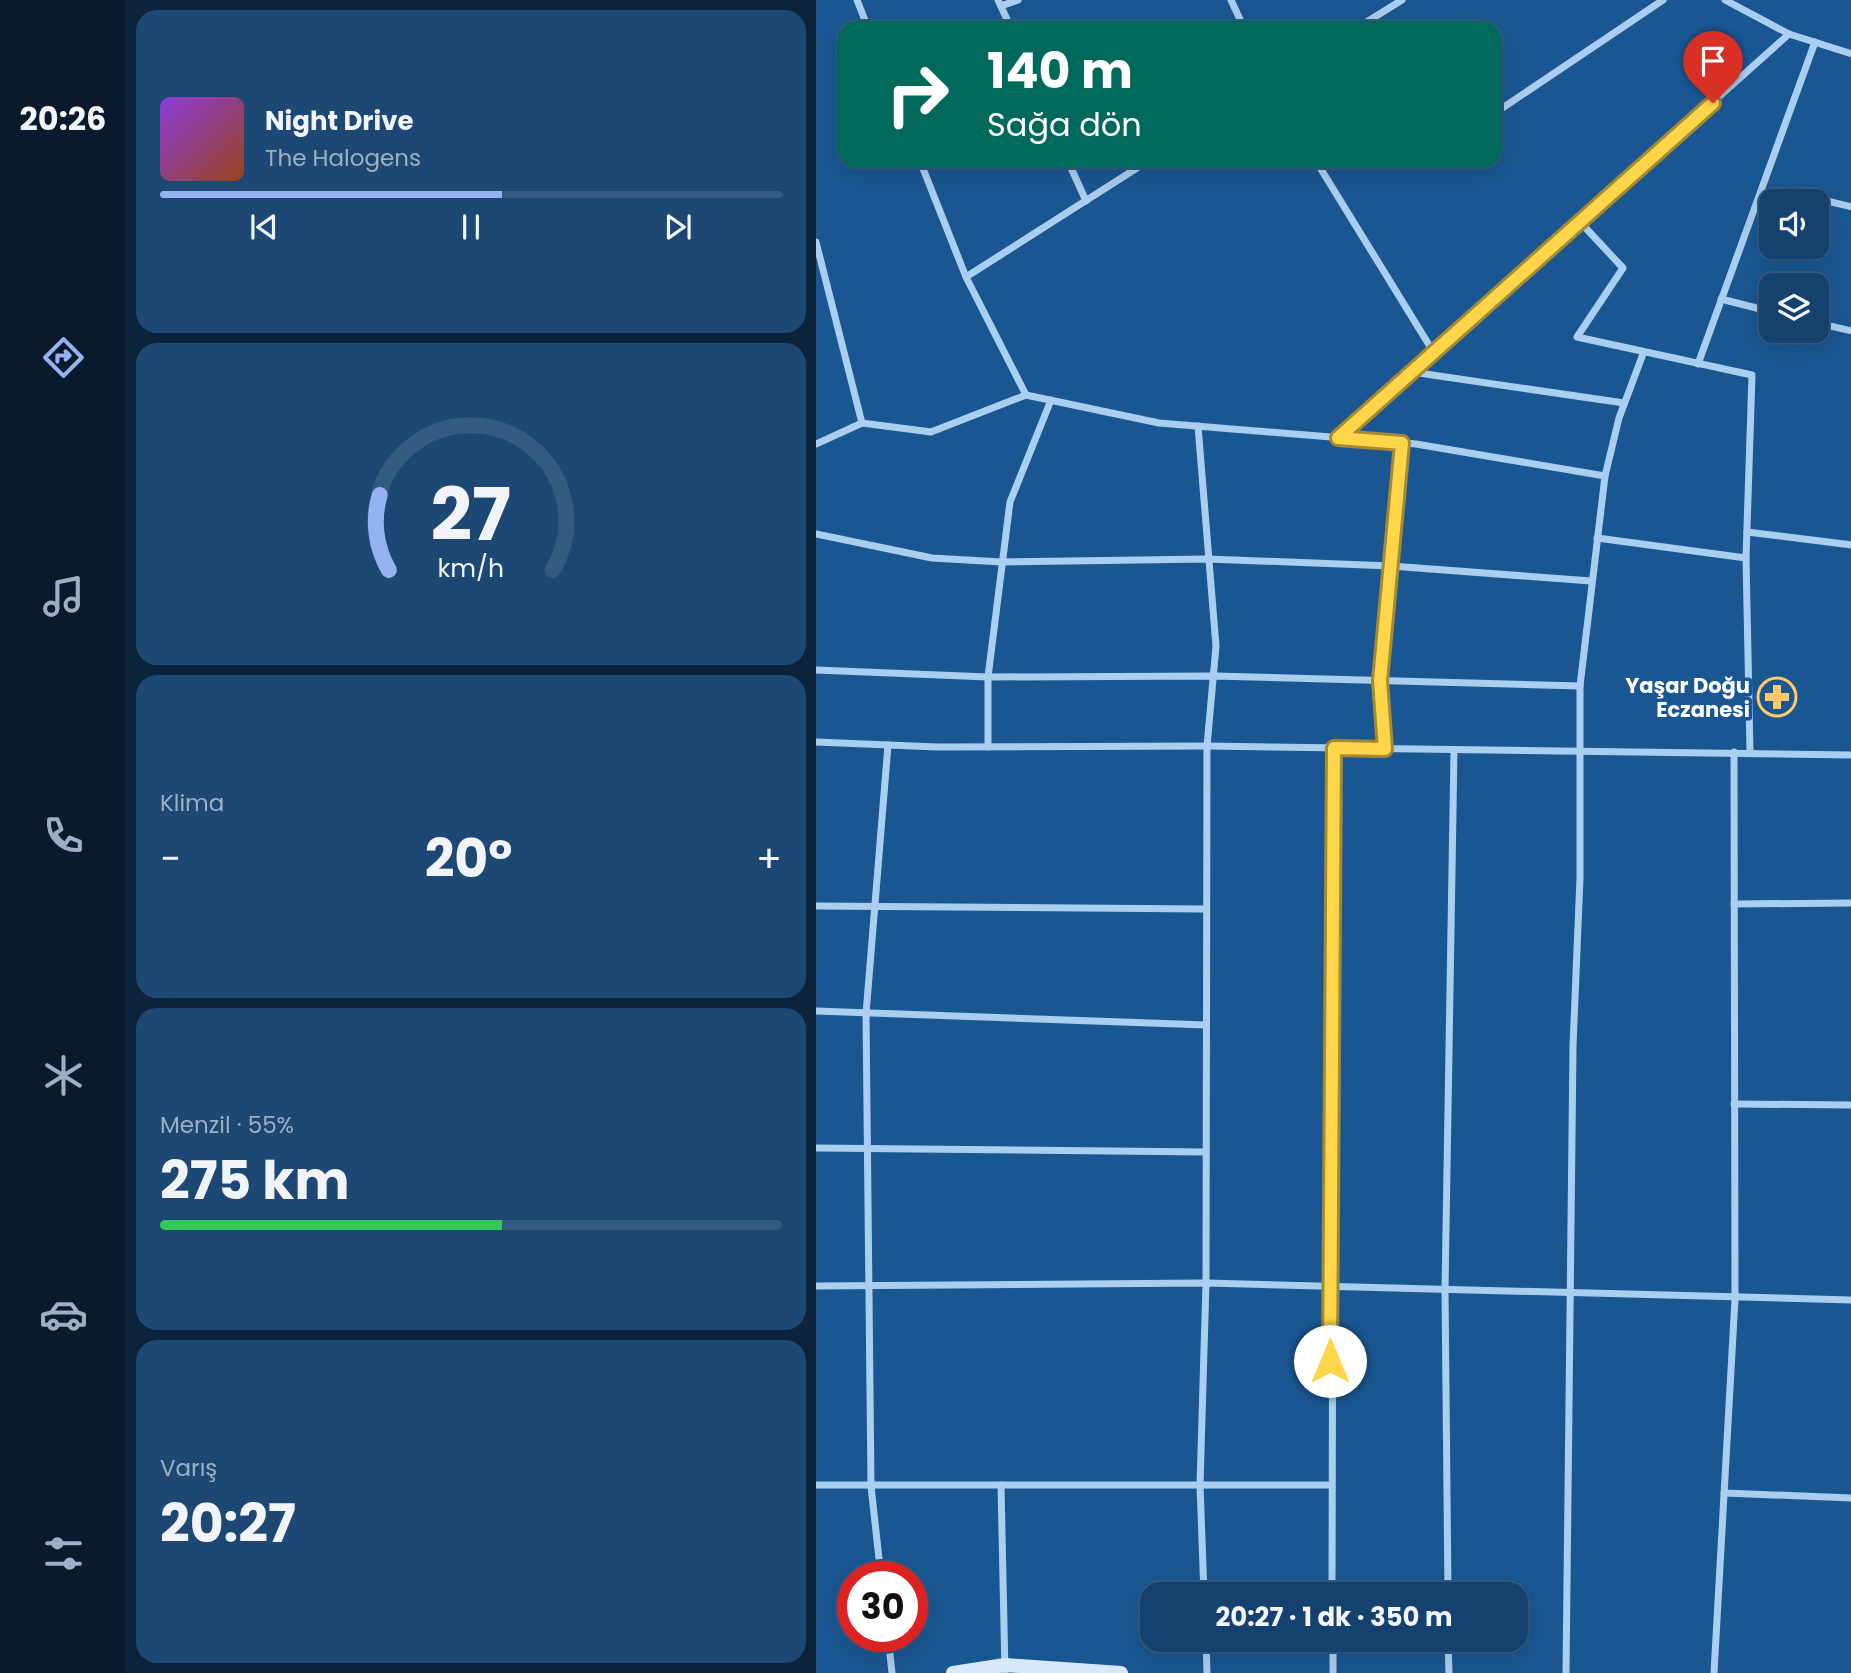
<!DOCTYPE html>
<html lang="tr">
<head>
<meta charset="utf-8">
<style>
	:root { --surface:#14416e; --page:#1d4873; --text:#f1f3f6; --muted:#9dafc2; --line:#335a81; --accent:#95b2f1 }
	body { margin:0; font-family:Poppins,sans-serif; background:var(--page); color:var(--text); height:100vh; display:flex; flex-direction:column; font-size:26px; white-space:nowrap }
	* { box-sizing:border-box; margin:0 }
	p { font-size:23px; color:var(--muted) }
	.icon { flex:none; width:38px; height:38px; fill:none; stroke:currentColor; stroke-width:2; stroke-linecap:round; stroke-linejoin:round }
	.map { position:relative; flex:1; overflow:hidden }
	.details { display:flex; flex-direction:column; gap:10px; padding:10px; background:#0b243c; width:690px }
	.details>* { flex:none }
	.banner { position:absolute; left:21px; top:21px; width:665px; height:147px; border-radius:21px; box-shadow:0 7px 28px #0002,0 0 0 2px var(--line); background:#00695c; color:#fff; overflow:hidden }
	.controls { position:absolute; left:943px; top:189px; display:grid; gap:14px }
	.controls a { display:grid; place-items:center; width:70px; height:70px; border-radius:14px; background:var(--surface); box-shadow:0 7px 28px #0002,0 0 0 2px var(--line); font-size:35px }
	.speed { position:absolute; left:21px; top:1561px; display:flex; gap:14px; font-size:35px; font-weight:700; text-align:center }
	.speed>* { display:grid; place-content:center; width:91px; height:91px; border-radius:50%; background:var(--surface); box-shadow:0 7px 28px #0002,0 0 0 2px var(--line); line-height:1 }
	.speed .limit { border:10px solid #d22; background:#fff; color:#111 }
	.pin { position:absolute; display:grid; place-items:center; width:60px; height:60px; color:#fff; margin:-72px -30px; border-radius:50% 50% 50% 0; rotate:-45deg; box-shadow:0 0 7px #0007 }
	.pin .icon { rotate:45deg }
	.me { position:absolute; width:77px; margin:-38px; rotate:0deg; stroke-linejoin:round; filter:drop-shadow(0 0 5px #0008) }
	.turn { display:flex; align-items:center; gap:24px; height:147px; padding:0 35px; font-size:32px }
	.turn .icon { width:91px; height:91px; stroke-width:2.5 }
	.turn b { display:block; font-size:49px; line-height:60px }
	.big { font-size:52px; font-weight:700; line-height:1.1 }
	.details .widget { flex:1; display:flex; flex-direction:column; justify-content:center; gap:10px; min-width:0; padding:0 24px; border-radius:21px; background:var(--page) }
	.details .dial { align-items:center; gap:0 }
	.dial svg { height:182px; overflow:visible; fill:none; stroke:var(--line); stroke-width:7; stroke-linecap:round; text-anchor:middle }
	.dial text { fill:var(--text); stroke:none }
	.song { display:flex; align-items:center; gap:21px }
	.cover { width:84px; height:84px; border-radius:10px; background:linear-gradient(135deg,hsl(270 70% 55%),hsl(20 70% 35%)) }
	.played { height:7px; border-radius:4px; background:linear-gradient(90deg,var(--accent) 55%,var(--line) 55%) }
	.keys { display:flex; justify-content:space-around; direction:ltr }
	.heat { display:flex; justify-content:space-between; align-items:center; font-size:38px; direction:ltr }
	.charge { height:10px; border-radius:5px; background:linear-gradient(90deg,#34c759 55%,var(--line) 0) }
	.trip { position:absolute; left:324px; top:1582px; width:388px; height:70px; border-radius:21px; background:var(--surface); box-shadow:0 7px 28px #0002,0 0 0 2px var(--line); font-weight:700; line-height:70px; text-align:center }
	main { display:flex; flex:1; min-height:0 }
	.tab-bar { display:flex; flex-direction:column; width:126px; justify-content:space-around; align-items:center; background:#081a2c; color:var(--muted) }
	.tab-bar .icon { width:49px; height:49px }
	.tab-bar .active { color:var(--accent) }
	.tab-bar b { font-size:32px; color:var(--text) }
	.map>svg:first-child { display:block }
</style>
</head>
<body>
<main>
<nav class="tab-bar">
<b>20:26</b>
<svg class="icon active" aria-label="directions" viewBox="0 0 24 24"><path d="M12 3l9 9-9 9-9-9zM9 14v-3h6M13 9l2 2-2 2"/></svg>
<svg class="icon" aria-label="music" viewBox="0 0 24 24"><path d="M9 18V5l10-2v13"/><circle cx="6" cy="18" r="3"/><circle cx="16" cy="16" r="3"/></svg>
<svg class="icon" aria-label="phone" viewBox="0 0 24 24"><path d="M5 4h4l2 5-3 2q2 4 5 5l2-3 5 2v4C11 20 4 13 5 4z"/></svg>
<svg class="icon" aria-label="climate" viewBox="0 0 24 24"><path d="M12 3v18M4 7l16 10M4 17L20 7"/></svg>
<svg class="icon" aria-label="car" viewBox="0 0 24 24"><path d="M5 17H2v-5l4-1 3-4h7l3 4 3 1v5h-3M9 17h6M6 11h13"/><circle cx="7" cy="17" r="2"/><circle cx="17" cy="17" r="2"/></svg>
<svg class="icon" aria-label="filters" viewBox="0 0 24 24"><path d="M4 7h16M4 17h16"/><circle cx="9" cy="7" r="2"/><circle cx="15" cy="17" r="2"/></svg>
</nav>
<section class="details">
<div class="widget">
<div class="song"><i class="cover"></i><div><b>Night Drive</b><p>The Halogens</p></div></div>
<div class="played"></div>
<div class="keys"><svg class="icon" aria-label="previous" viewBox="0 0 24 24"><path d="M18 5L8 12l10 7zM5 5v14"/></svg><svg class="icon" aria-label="pause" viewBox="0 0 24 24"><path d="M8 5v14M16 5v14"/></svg><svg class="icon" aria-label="next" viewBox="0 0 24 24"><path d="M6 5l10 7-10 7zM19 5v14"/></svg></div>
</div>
<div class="widget dial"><svg viewBox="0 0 100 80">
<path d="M14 69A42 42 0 1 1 86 69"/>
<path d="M14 69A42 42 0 0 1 10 36" stroke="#95b2f1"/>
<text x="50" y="56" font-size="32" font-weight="700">27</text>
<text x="50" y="72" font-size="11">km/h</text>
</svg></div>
<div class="widget"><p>Klima</p>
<div class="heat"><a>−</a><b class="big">20°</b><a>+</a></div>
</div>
<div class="widget"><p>Menzil · 55%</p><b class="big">275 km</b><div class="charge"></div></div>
<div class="widget"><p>Varış</p><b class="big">20:27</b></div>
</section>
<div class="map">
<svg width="1036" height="1673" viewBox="0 0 1036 1673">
	<rect width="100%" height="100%" fill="#1a5792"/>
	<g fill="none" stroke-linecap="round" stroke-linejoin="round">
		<!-- street -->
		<g stroke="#aaceef" stroke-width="7">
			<path d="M 41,0 L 52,28"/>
			<path d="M 182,0 L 195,28"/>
			<path d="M 415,0 L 428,28"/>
			<path d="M 909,0 L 973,34 L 1036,54"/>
			<path d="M 185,6 L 202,0"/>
			<path d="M 541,28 L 586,0"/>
			<path d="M 679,113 L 847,0"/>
			<path d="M 104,161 L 150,277"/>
			<path d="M 252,161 L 270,201"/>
			<path d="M 332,161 L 150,277 L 210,395 L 343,423 L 600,444 L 789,476"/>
			<path d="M 500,161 L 618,353"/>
			<path d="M 1007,200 L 1036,207"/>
			<path d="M 765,223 L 807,268 L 761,337 L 936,375 L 930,558 L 934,752"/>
			<path d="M 0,242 L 46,423 L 0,444"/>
			<path d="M 905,299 L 956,312"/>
			<path d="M 1001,323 L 1036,331"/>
			<path d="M 882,364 L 999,42"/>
			<path d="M 596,372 L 808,403"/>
			<path d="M 46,423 L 115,432 L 210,395"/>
			<path d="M 382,426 L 400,646 L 391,746 L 390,1283 L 384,1485 L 388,1594"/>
			<path d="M 522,438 L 973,34"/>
			<path d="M 931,532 L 1036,545"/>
			<path d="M 0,534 L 116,558 L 186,562 L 392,559 L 575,566 L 775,581"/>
			<path d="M 781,538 L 930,558"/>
			<path d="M 0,670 L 172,677 L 399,676 L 764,686"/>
			<path d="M 0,742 L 121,747 L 391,746 L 1036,755"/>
			<path d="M 172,747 L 172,677 L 194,502 L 235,400"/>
			<path d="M 569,749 L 564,681 L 586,443"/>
			<path d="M 918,904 L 1036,903"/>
			<path d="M 0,906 L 390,909"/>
			<path d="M 0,1011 L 390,1025"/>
			<path d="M 918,1104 L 1036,1105"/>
			<path d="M 0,1148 L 390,1152"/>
			<path d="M 0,1286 L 390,1283 L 1036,1300"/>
			<path d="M 0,1485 L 514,1485"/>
			<path d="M 185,1485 L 189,1673"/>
			<path d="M 908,1493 L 1036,1498"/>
			<path d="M 65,1577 L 55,1486 L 50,1014 L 72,745"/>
			<path d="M 516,1594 L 518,748"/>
			<path d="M 632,1594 L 629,1290 L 638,750"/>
			<path d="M 72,1636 L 76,1673"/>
			<path d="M 390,1640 L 391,1673"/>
			<path d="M 517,1640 L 517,1673"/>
			<path d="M 632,1640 L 633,1673"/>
			<path d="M 750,1673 L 757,1046 L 764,878 L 764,686 L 789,476 L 803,418 L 827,354"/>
			<path d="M 898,1673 L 919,1299 L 918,752"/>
		</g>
		<!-- secondary -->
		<path stroke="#d7e9fb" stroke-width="14" d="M 137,1673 L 189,1665 L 305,1673"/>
	</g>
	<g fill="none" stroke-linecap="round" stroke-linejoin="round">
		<defs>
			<path id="route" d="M 514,1361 L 518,748 L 569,749 L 564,681 L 586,443 L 522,438 L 897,103"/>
		</defs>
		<!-- route casing -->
		<use href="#route" stroke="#a68a30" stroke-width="18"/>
		<!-- route -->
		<use href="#route" stroke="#ffd54a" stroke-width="12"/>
	</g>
	<!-- icons -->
	<defs>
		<symbol id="pharmacy-ring" viewBox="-11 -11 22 22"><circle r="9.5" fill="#1a5792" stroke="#ffc868" stroke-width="1.5"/><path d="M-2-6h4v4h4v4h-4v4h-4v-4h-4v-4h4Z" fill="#ffc868"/></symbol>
	</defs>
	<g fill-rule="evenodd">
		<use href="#pharmacy-ring" x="939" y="675" width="44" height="44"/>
	</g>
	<g text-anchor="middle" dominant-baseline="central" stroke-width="7" stroke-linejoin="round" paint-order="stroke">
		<!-- poi labels -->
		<g font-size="21" font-weight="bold" fill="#fff" stroke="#1a5792" text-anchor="end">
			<text x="934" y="685">Yaşar Doğu<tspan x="934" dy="24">Eczanesi</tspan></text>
		</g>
	</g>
</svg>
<div class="controls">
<a><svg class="icon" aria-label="sound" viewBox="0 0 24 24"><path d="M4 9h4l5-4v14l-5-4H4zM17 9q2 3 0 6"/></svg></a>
<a><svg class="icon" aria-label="layers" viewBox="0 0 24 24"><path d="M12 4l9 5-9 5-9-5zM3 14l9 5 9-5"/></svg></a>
</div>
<div class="speed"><div class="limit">30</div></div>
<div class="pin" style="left:897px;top:103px;background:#d93025"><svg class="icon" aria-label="arrive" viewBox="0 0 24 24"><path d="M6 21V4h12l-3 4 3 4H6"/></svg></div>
<svg class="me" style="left:514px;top:1361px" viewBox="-20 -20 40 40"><circle r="19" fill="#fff"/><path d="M0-13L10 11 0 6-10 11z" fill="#ffd54a"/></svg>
<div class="trip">20:27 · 1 dk · 350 m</div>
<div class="banner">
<div class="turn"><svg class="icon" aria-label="right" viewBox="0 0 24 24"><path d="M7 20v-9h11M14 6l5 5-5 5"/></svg><div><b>140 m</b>Sağa dön</div></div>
</div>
</div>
</main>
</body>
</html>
